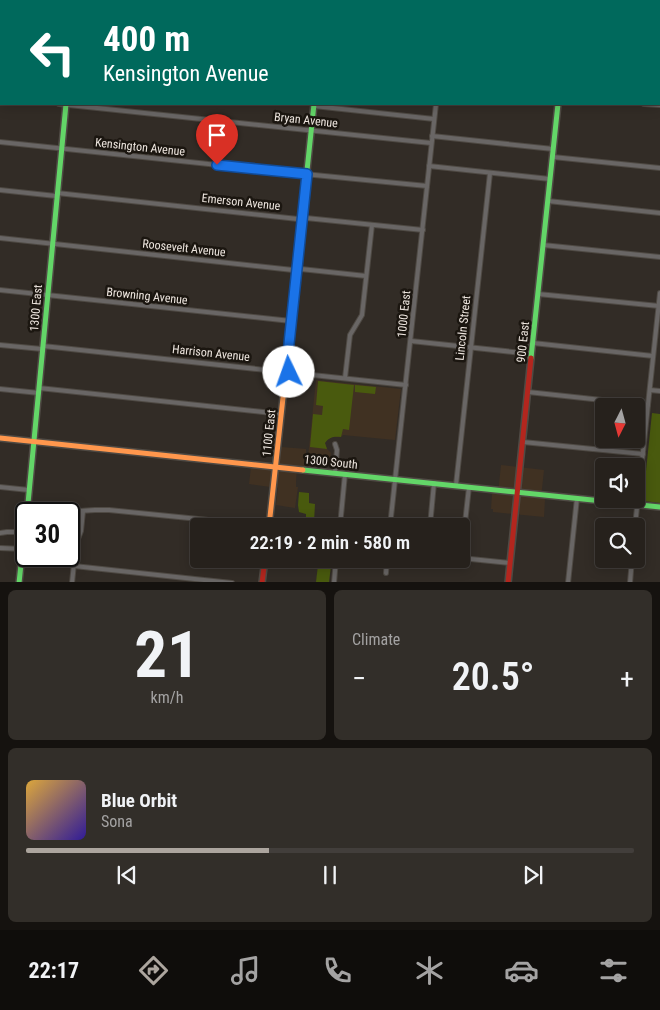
<!DOCTYPE html>
<html lang="en">
<head>
<meta charset="utf-8">
<style>
	:root { --surface:#26211c; --page:#322e29; --text:#f1f3f6; --muted:#a4a3a3; --line:#423e3b; --accent:#aca59e }
	body { margin:0; font-family:"Roboto Condensed",sans-serif; background:var(--page); color:var(--text); height:100vh; display:flex; flex-direction:column; font-size:19px; white-space:nowrap }
	* { box-sizing:border-box; margin:0 }
	p { font-size:16px; color:var(--muted) }
	.icon { flex:none; width:28px; height:28px; fill:none; stroke:currentColor; stroke-width:2; stroke-linecap:round; stroke-linejoin:round }
	.map { position:relative; height:582px; overflow:hidden }
	.side { display:flex; flex-direction:column; gap:8px; padding:8px; background:#15120f; flex:1 }
	.side>* { flex:none }
	.banner { position:absolute; left:0px; top:0px; width:660px; height:105px; box-shadow:0 2px 12px #0003,0 0 0 1px var(--line); background:#00695c; color:#fff; overflow:hidden }
	.needle { width:32px; rotate:186deg }
	.buttons { position:absolute; left:595px; top:398px; display:grid; gap:10px }
	.buttons a { display:grid; place-items:center; width:50px; height:50px; border-radius:5px; background:var(--surface); box-shadow:0 2px 12px #0003,0 0 0 1px var(--line); font-size:25px }
	.speed { position:absolute; left:15px; top:502px; display:flex; gap:10px; font-size:25px; font-weight:700; text-align:center }
	.speed>* { display:grid; place-content:center; width:65px; height:65px; border-radius:50%; background:var(--surface); box-shadow:0 2px 12px #0003,0 0 0 1px var(--line); line-height:1 }
	.speed .limit { border:2px solid #111; border-radius:8px; background:#fff; color:#111 }
	.pin { position:absolute; display:grid; place-items:center; width:42px; height:42px; color:#fff; margin:-51px -21px; border-radius:50% 50% 50% 0; rotate:-45deg; box-shadow:0 0 5px #0007 }
	.pin .icon { rotate:45deg }
	.me { position:absolute; width:55px; margin:-28px; rotate:357deg; stroke-linejoin:round; filter:drop-shadow(0 0 4px #0008) }
	.turn { display:flex; align-items:center; gap:18px; height:105px; padding:0 20px; font-size:22px }
	.turn .icon { width:65px; height:65px; stroke-width:2.5 }
	.turn b { display:block; font-size:35px; line-height:42px }
	.big { font-size:38px; font-weight:600; line-height:1.1 }
	.side .tile { flex:1; display:flex; flex-direction:column; justify-content:center; gap:8px; min-width:0; padding:0 18px; border-radius:8px; background:var(--page) }
	.side .dial { align-items:center; gap:0 }
	.dial b { font-size:65px; line-height:1 }
	.song { display:flex; align-items:center; gap:15px }
	.cover { width:60px; height:60px; border-radius:8px; background:linear-gradient(135deg,hsl(40 70% 55%),hsl(250 70% 35%)) }
	.played { height:5px; border-radius:2px; background:linear-gradient(90deg,var(--accent) 40%,var(--line) 40%) }
	.keys { display:flex; justify-content:space-around; direction:ltr }
	.heat { display:flex; justify-content:space-between; align-items:center; font-size:28px; direction:ltr }
	.side .tiles { flex:1; display:grid; gap:8px; grid-template-columns:1fr 1fr }
	.tile:last-child { grid-column:span 2 }
	.trip { position:absolute; left:190px; top:518px; width:280px; height:50px; border-radius:5px; background:var(--surface); box-shadow:0 2px 12px #0003,0 0 0 1px var(--line); font-weight:600; line-height:50px; text-align:center }
	.tabs { display:flex; height:80px; justify-content:space-around; align-items:center; background:#0f0d0b; color:var(--muted) }
	.tabs .icon { width:35px; height:35px }
	.tabs .active { color:var(--accent) }
	.tabs b { font-size:22px; color:var(--text) }
	.map>svg:first-child { display:block }
</style>
</head>
<body>
<div class="map">
<svg width="660" height="583" viewBox="0 0 660 583">
	<rect width="100%" height="100%" fill="#322c26"/>
	<!-- built -->
	<g fill="#403122">
		<path d="M 316,380 L 401,389 L 395,440 L 343,435 L 341,437 L 332,437 L 327,440 L 325,443 L 327,449 L 331,453 L 330,459 L 315,458 L 314,467 L 297,466 L 296,482 L 296,487 L 298,487 L 295,508 L 276,505 L 278,488 L 249,484 L 251,467 L 279,470 L 281,447 L 306,449 L 306,457 L 308,457 Z"/>
		<path d="M 501,465 L 544,470 L 541,498 L 545,499 L 544,517 L 493,512 L 493,509 L 491,509 L 492,494 L 498,494 Z"/>
	</g>
	<!-- green -->
	<g fill="#495a0e">
		<path d="M 318,381 L 354,385 L 349,430 L 343,429 L 341,437 C 334,436 329,437 325,443 L 327,449 L 310,447 L 313,414 L 322,415 L 323,406 L 316,405 Z"/>
		<path d="M 355,385 L 376,387 L 375,394 L 355,392 Z"/>
		<path d="M 652,413 L 660,414 L 660,503 L 644,501 L 643,500 Z"/>
		<path d="M 299,492 L 309,493 L 309,503 L 315,504 L 314,522 L 306,521 L 306,514 L 299,512 L 298,505 Z"/>
		<path d="M 318,565 L 331,566 L 329,582 L 316,582 Z"/>
	</g>
	<g fill="none" stroke-linecap="round" stroke-linejoin="round">
		<defs>
			<g id="street">
				<path d="M 197,1 L 198,0"/>
				<path d="M 447,1 L 447,0"/>
				<path d="M 630,1 L 630,0"/>
				<path d="M 0,36 L 1,36"/>
				<path d="M 0,97 L 1,98"/>
				<path d="M 59,104 L 431,143"/>
				<path d="M 644,104 L 660,105"/>
				<path d="M 314,106 L 434,119"/>
				<path d="M 432,136 L 553,149"/>
				<path d="M 0,142 L 294,173 L 427,186"/>
				<path d="M 553,157 L 660,168"/>
				<path d="M 429,166 L 550,179"/>
				<path d="M 0,190 L 56,196"/>
				<path d="M 57,193 L 298,219 L 306,218 L 423,230"/>
				<path d="M 548,201 L 660,213"/>
				<path d="M 0,238 L 293,270 L 301,269 L 366,276"/>
				<path d="M 543,245 L 660,257"/>
				<path d="M 0,290 L 291,321"/>
				<path d="M 538,294 L 659,306"/>
				<path d="M 411,341 L 532,354"/>
				<path d="M 533,343 L 653,356"/>
				<path d="M 0,345 L 42,349"/>
				<path d="M 43,346 L 406,385"/>
				<path d="M 345,378 L 350,335 L 362,315 L 372,225"/>
				<path d="M 39,388 L 281,414"/>
				<path d="M 0,389 L 39,393"/>
				<path d="M 650,390 L 660,391"/>
				<path d="M 528,392 L 648,405"/>
				<path d="M 523,442 L 643,454"/>
				<path d="M 335,473 L 337,450 L 335,444"/>
				<path d="M 456,485 L 490,173"/>
				<path d="M 0,487 L 29,490"/>
				<path d="M 27,509 L 64,512 L 95,510 L 109,510 L 268,526"/>
				<path d="M 340,526 L 345,474"/>
				<path d="M 390,526 L 436,104"/>
				<path d="M 430,526 L 434,483"/>
				<path d="M 635,526 L 660,293"/>
				<path d="M 464,532 L 469,487"/>
				<path d="M 0,533 L 7,532 L 25,532"/>
				<path d="M 0,548 L 23,549"/>
				<path d="M 461,558 L 510,563"/>
				<path d="M 74,566 L 232,583"/>
				<path d="M 386,573 L 387,559"/>
				<path d="M 72,583 L 76,544 L 81,531 L 83,511"/>
				<path d="M 334,583 L 336,559"/>
				<path d="M 568,583 L 577,498"/>
				<path d="M 630,583 L 632,559"/>
			</g>
			<g id="fast">
				<path d="M 78,0 L 78,1"/>
				<path d="M 174,0 L 185,1"/>
				<path d="M 569,0 L 569,1"/>
				<path d="M 531,358 L 558,104"/>
				<path d="M 287,361 L 314,104"/>
				<path d="M 303,470 L 660,507"/>
				<path d="M 27,514 L 66,104"/>
				<path d="M 19,583 L 26,518"/>
			</g>
			<g id="slow">
				<path d="M 326,0 L 326,1"/>
				<path d="M 659,51 L 660,51"/>
				<path d="M 0,438 L 303,470"/>
				<path d="M 269,526 L 287,361"/>
			</g>
			<g id="jam">
				<path d="M 262,583 L 265,559"/>
				<path d="M 508,583 L 531,358"/>
			</g>
		</defs>
		<!-- street casing -->
		<use href="#street" stroke="#4f4a44" stroke-width="6"/>
		<!-- fast casing -->
		<use href="#fast" stroke="#4f4a44" stroke-width="8"/>
		<!-- slow casing -->
		<use href="#slow" stroke="#4f4a44" stroke-width="8"/>
		<!-- jam casing -->
		<use href="#jam" stroke="#4f4a44" stroke-width="8"/>
		<!-- street -->
		<use href="#street" stroke="#696665" stroke-width="4"/>
		<!-- fast -->
		<use href="#fast" stroke="#63d668" stroke-width="5"/>
		<!-- slow -->
		<use href="#slow" stroke="#ff974d" stroke-width="5"/>
		<!-- jam -->
		<use href="#jam" stroke="#b3261e" stroke-width="5"/>
	</g>
	<g fill="none" stroke-linecap="round" stroke-linejoin="round">
		<defs>
			<path id="route" d="M 217,165 L 307,174 L 286,372 L 289,372"/>
		</defs>
		<!-- route casing -->
		<use href="#route" stroke="#114b97" stroke-width="12"/>
		<!-- route -->
		<use href="#route" stroke="#1a73e8" stroke-width="9"/>
	</g>
	<g text-anchor="middle" dominant-baseline="central" stroke-width="5" stroke-linejoin="round" paint-order="stroke">
		<!-- street labels -->
		<g font-size="12" fill="#eee6df" stroke="#1b1610">
			<text transform="translate(306 120) rotate(6)">Bryan Avenue</text>
			<text transform="translate(140 147) rotate(6)">Kensington Avenue</text>
			<text transform="translate(241 202) rotate(6)">Emerson Avenue</text>
			<text transform="translate(184 248) rotate(6)">Roosevelt Avenue</text>
			<text transform="translate(147 296) rotate(6)">Browning Avenue</text>
			<text transform="translate(36 308) rotate(-85)">1300 East</text>
			<text transform="translate(404 314) rotate(-84)">1000 East</text>
			<text transform="translate(463 328) rotate(-84)">Lincoln Street</text>
			<text transform="translate(523 342) rotate(-84)">900 East</text>
			<text transform="translate(211 353) rotate(6)">Harrison Avenue</text>
			<text transform="translate(269 433) rotate(-84)">1100 East</text>
			<text transform="translate(331 462) rotate(6)">1300 South</text>
		</g>
	</g>
</svg>
<div class="buttons">
<a><svg class="needle" viewBox="-14 -14 28 28"><path d="M0-13l5 13h-10z" fill="#e53935"/><path d="M0 13l5-13h-10z" fill="#a4a3a3"/></svg></a>
<a><svg class="icon" aria-label="sound" viewBox="0 0 24 24"><path d="M4 9h4l5-4v14l-5-4H4zM17 9q2 3 0 6"/></svg></a>
<a><svg class="icon" aria-label="search" viewBox="0 0 24 24"><circle cx="10" cy="10" r="6"/><path d="M15 15l6 6"/></svg></a>
</div>
<div class="speed"><div class="limit">30</div></div>
<div class="pin" style="left:217px;top:165px;background:#d93025"><svg class="icon" aria-label="arrive" viewBox="0 0 24 24"><path d="M6 21V4h12l-3 4 3 4H6"/></svg></div>
<svg class="me" style="left:289px;top:372px" viewBox="-20 -20 40 40"><circle r="19" fill="#fff"/><path d="M0-13L10 11 0 6-10 11z" fill="#1a73e8"/></svg>
<div class="trip">22:19 · 2 min · 580 m</div>
<div class="banner">
<div class="turn"><svg class="icon" aria-label="left" viewBox="0 0 24 24"><path d="M17 20v-9H6M10 6l-5 5 5 5"/></svg><div><b>400 m</b>Kensington Avenue</div></div>
</div>
</div>
<section class="side">
<div class="tiles">
<div class="tile dial"><b>21</b><p>km/h</p></div>
<div class="tile"><p>Climate</p>
<div class="heat"><a>−</a><b class="big">20.5°</b><a>+</a></div>
</div>
<div class="tile">
<div class="song"><i class="cover"></i><div><b>Blue Orbit</b><p>Sona</p></div></div>
<div class="played"></div>
<div class="keys"><svg class="icon" aria-label="previous" viewBox="0 0 24 24"><path d="M18 5L8 12l10 7zM5 5v14"/></svg><svg class="icon" aria-label="pause" viewBox="0 0 24 24"><path d="M8 5v14M16 5v14"/></svg><svg class="icon" aria-label="next" viewBox="0 0 24 24"><path d="M6 5l10 7-10 7zM19 5v14"/></svg></div>
</div>
</div>
</section>
<nav class="tabs">
<b>22:17</b>
<svg class="icon active" aria-label="directions" viewBox="0 0 24 24"><path d="M12 3l9 9-9 9-9-9zM9 14v-3h6M13 9l2 2-2 2"/></svg>
<svg class="icon" aria-label="music" viewBox="0 0 24 24"><path d="M9 18V5l10-2v13"/><circle cx="6" cy="18" r="3"/><circle cx="16" cy="16" r="3"/></svg>
<svg class="icon" aria-label="phone" viewBox="0 0 24 24"><path d="M5 4h4l2 5-3 2q2 4 5 5l2-3 5 2v4C11 20 4 13 5 4z"/></svg>
<svg class="icon" aria-label="climate" viewBox="0 0 24 24"><path d="M12 3v18M4 7l16 10M4 17L20 7"/></svg>
<svg class="icon" aria-label="car" viewBox="0 0 24 24"><path d="M5 17H2v-5l4-1 3-4h7l3 4 3 1v5h-3M9 17h6M6 11h13"/><circle cx="7" cy="17" r="2"/><circle cx="17" cy="17" r="2"/></svg>
<svg class="icon" aria-label="filters" viewBox="0 0 24 24"><path d="M4 7h16M4 17h16"/><circle cx="9" cy="7" r="2"/><circle cx="15" cy="17" r="2"/></svg>
</nav>
</body>
</html>
